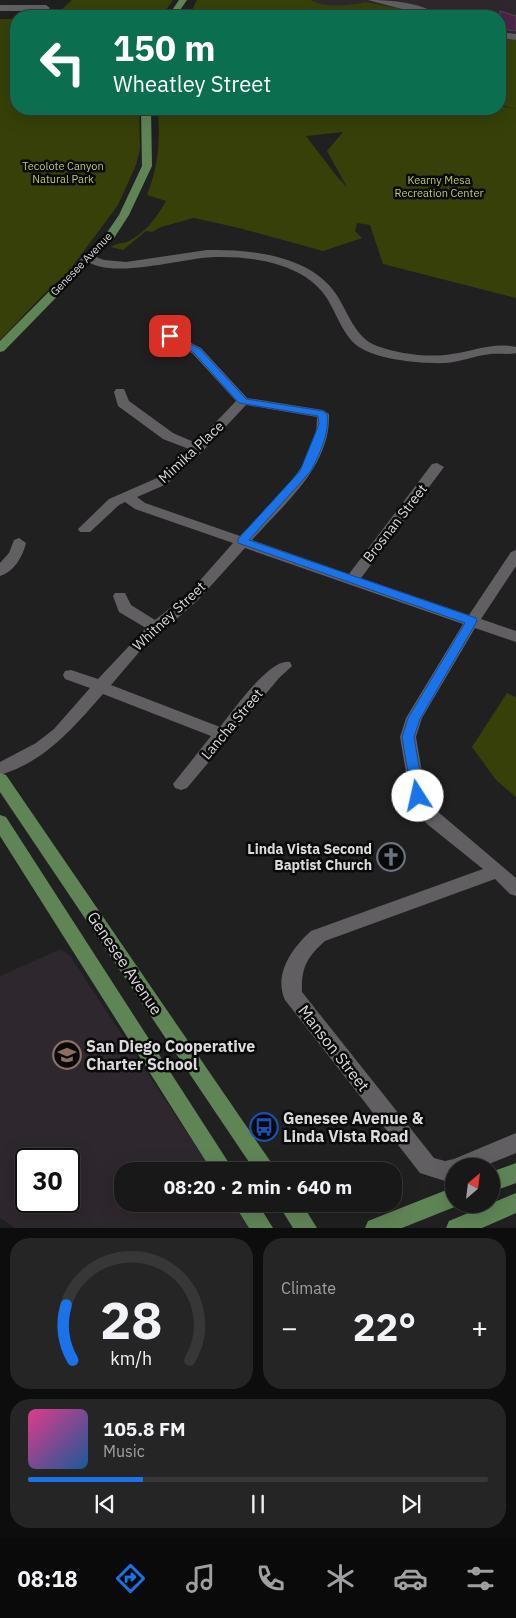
<!DOCTYPE html>
<html lang="en">
<head>
<meta charset="utf-8">
<style>
	:root { --surface:#191819; --page:#262526; --text:#f1f3f6; --muted:#9fa0a2; --line:#373738; --accent:#1a73e8 }
	body { margin:0; font-family:"IBM Plex Sans",sans-serif; background:var(--page); color:var(--text); height:100vh; display:flex; flex-direction:column; font-size:19px; white-space:nowrap }
	* { box-sizing:border-box; margin:0 }
	p { font-size:16px; color:var(--muted) }
	.icon { flex:none; width:28px; height:28px; fill:none; stroke:currentColor; stroke-width:2; stroke-linecap:round; stroke-linejoin:round }
	.map { position:relative; height:1228px; overflow:hidden }
	.drawer { display:flex; flex-direction:column; gap:10px; padding:10px; background:#0e0d0e; flex:1 }
	.drawer>* { flex:none }
	.guide { position:absolute; left:10px; top:10px; width:496px; height:105px; border-radius:20px; box-shadow:0 5px 20px #0002,0 0 0 1px var(--line); background:#0b6e4f; color:#fff; overflow:hidden }
	.needle { width:32px; rotate:28deg }
	.controls { position:absolute; left:445px; top:1158px; display:grid; gap:10px }
	.controls a { display:grid; place-items:center; width:55px; height:55px; border-radius:50%; background:var(--surface); box-shadow:0 5px 20px #0002,0 0 0 1px var(--line); font-size:25px }
	.speed { position:absolute; left:15px; top:1148px; display:flex; gap:10px; font-size:25px; font-weight:700; text-align:center }
	.speed>* { display:grid; place-content:center; width:65px; height:65px; border-radius:50%; background:var(--surface); box-shadow:0 5px 20px #0002,0 0 0 1px var(--line); line-height:1 }
	.speed .limit { border:2px solid #111; border-radius:8px; background:#fff; color:#111 }
	.pin { position:absolute; display:grid; place-items:center; width:42px; height:42px; color:#fff; margin:-21px; border-radius:10px; box-shadow:0 2px 8px #0006 }
	.me { position:absolute; width:55px; margin:-28px; rotate:350deg; stroke-linejoin:round; filter:drop-shadow(0 0 4px #0008) }
	.turn { display:flex; align-items:center; gap:18px; height:105px; padding:0 20px; font-size:22px }
	.turn .icon { width:65px; height:65px; stroke-width:2.5 }
	.turn b { display:block; font-size:35px; line-height:42px }
	.big { font-size:38px; font-weight:800; line-height:1.1 }
	.drawer .tile { flex:1; display:flex; flex-direction:column; justify-content:center; gap:8px; min-width:0; padding:0 18px; border-radius:20px; background:var(--page) }
	.drawer .dial { align-items:center; gap:0 }
	.dial svg { height:130px; overflow:visible; fill:none; stroke:var(--line); stroke-width:7; stroke-linecap:round; text-anchor:middle }
	.dial text { fill:var(--text); stroke:none }
	.song { display:flex; align-items:center; gap:15px }
	.cover { width:60px; height:60px; border-radius:8px; background:linear-gradient(135deg,hsl(330 70% 55%),hsl(210 70% 35%)) }
	.played { height:5px; border-radius:2px; background:linear-gradient(90deg,var(--accent) 25%,var(--line) 25%) }
	.keys { display:flex; justify-content:space-around; direction:ltr }
	.heat { display:flex; justify-content:space-between; align-items:center; font-size:28px; direction:ltr }
	.drawer .tiles { flex:1; display:grid; gap:10px; grid-template-columns:1fr 1fr }
	.tile:last-child { grid-column:span 2 }
	.trip { position:absolute; left:114px; top:1162px; width:288px; height:50px; border-radius:20px; background:var(--surface); box-shadow:0 5px 20px #0002,0 0 0 1px var(--line); font-weight:800; line-height:50px; text-align:center }
	.tabs { display:flex; height:80px; justify-content:space-around; align-items:center; background:#0a0a0a; color:var(--muted) }
	.tabs .icon { width:35px; height:35px }
	.tabs .on { color:var(--accent) }
	.tabs b { font-size:22px; color:var(--text) }
	.map>svg:first-child { display:block }
</style>
</head>
<body>
<div class="map">
<svg width="516" height="1228" viewBox="0 0 516 1228">
	<rect width="100%" height="100%" fill="#212021"/>
	<!-- built -->
	<g fill="#2e272d" fill-rule="evenodd">
		<path d="M 308,0 L 516,0 L 516,41 L 500,39 L 500,16 L 421,16 L 355,7 L 319,5 Z"/>
		<path d="M 61,949 L 70,956 L 212,1171 L 122,1171 L 122,1204 L 235,1204 L 252,1228 L 15,1228 L 0,1218 L 0,976 ZM 26,1159 L 69,1159 L 69,1201 L 26,1201 Z"/>
	</g>
	<!-- green -->
	<g fill="#364008" fill-rule="evenodd">
		<path d="M 72,0 L 173,0 L 162,16 L 55,16 Z"/>
		<path d="M 197,0 L 311,0 C 325,9 355,5 365,2 L 407,10 L 425,16 L 189,16 Z"/>
		<path d="M 0,19 L 16,19 L 16,109 L 139,109 L 140,149 L 136,165 L 118,205 L 69,271 L 46,292 L 0,340 Z"/>
		<path d="M 500,39 L 516,40 L 516,109 L 500,105 Z"/>
		<path d="M 500,106 L 516,109 L 516,298 L 383,264 L 370,225 L 357,223 L 355,231 L 362,238 L 323,251 L 239,228 L 194,218 L 161,227 L 152,232 L 146,231 L 123,250 L 111,247 C 117,242 123,244 129,241 C 146,232 157,217 166,201 L 147,195 C 159,164 160,142 158,109 L 500,109 ZM 343,132 L 327,151 L 347,187 L 338,178 L 306,136 Z"/>
		<path d="M 507,693 L 516,697 L 516,797 L 496,780 L 472,747 Z"/>
	</g>
	<!-- building -->
	<path fill="#4d224b" stroke="#4d4b4d" d="M 500,11 L 516,16 L 516,31 L 500,29 Z"/>
	<g fill="none" stroke-linecap="round" stroke-linejoin="round">
		<!-- minor -->
		<g fill="#615f61" fill-rule="evenodd">
			<path d="M 368,0 C 389,0 422,2 439,16 L 428,16 Z"/>
			<path d="M 0,5 L 46,5 L 50,8 L 46,11 L 0,11 Z"/>
			<path d="M 500,32 L 516,34 L 516,40 L 500,38 Z"/>
			<path d="M 207,250 C 249,249 310,255 336,294 C 348,312 355,338 377,346 C 399,354 429,358 452,354 C 474,351 494,342 516,347 L 516,353 C 508,355 498,353 490,354 C 474,356 460,362 445,363 C 423,364 378,360 359,347 C 344,337 337,315 328,300 C 307,264 254,256 216,257 C 183,257 106,283 82,257 L 88,254 L 104,260 L 126,262 Z"/>
			<path d="M 170,332 L 201,348 L 247,398 L 323,410 L 329,414 C 331,466 284,504 252,540 L 349,574 L 432,464 L 437,463 L 444,467 L 361,578 L 469,615 L 511,552 L 516,550 L 516,566 L 481,619 L 516,631 L 516,642 L 475,628 L 422,718 L 416,737 L 426,796 L 430,805 L 516,878 L 516,896 L 510,894 L 495,879 L 325,941 C 307,957 301,968 302,992 L 434,1158 L 445,1161 L 454,1159 L 516,1133 L 516,1153 L 484,1166 L 454,1166 L 454,1179 L 445,1181 L 420,1173 L 285,1000 C 273,974 293,947 311,931 L 483,869 L 427,824 L 417,813 L 410,796 L 400,737 L 406,718 L 463,624 L 245,548 L 198,600 L 140,651 L 111,685 L 220,727 C 232,712 270,657 290,662 L 292,666 L 279,678 L 187,788 L 181,790 L 175,788 L 173,784 L 211,736 L 103,694 C 73,728 46,761 0,775 L 0,762 L 36,743 L 54,729 L 90,688 L 65,679 L 63,675 L 65,671 L 71,670 L 98,679 L 146,628 L 119,612 L 113,596 L 115,593 L 125,593 L 131,605 L 155,620 L 188,594 L 233,543 L 135,509 L 125,502 L 119,505 L 90,532 L 80,532 L 78,529 L 109,499 L 157,478 L 189,449 L 163,439 L 118,406 L 114,392 L 116,389 L 124,389 L 129,401 L 173,433 L 196,443 L 236,401 L 193,354 L 166,339 L 164,336 L 166,333 ZM 246,405 L 317,417 C 318,466 270,503 240,536 L 145,503 L 137,497 L 167,484 L 203,451 Z"/>
			<path d="M 19,538 L 26,543 C 23,556 14,572 0,576 L 0,563 L 9,553 L 14,540 Z"/>
		</g>
		<!-- major -->
		<g fill="#5f8556" fill-rule="evenodd">
			<path d="M 179,0 L 187,0 L 176,16 L 168,16 Z"/>
			<path d="M 141,109 L 151,109 L 152,166 L 129,215 L 114,238 L 4,351 L 0,352 L 0,341 L 106,234 L 119,215 L 142,166 Z"/>
			<path d="M 0,773 L 6,775 L 277,1171 L 255,1171 L 0,792 Z"/>
			<path d="M 0,815 L 6,817 L 234,1171 L 212,1171 L 0,836 Z"/>
			<path d="M 516,1163 L 516,1183 L 491,1192 L 491,1172 Z"/>
			<path d="M 454,1187 L 454,1204 L 462,1204 L 402,1228 L 365,1228 L 368,1221 Z"/>
			<path d="M 516,1193 L 516,1213 L 482,1228 L 446,1228 L 449,1221 Z"/>
			<path d="M 234,1204 L 258,1204 L 273,1228 L 249,1228 Z"/>
			<path d="M 278,1204 L 302,1204 L 317,1228 L 293,1228 Z"/>
		</g>
	</g>
	<!-- route -->
	<path fill="#1a73e8" stroke="#114b97" d="M 167,334 L 173,334 L 200,349 L 246,399 L 323,411 L 327,414 C 330,433 319,456 310,472 L 249,540 L 476,618 L 477,621 L 420,719 L 414,737 L 424,796 L 423,800 L 413,800 L 412,796 L 402,737 L 408,718 L 465,623 L 238,543 L 238,539 L 300,471 L 319,424 L 318,416 L 239,403 L 194,353 L 167,338 Z"/>
	<!-- icons -->
	<defs>
		<symbol id="church-ring" viewBox="-11 -11 22 22"><circle r="9.5" fill="#0a0a0a" stroke="#6b7280" stroke-width="1.5"/><path d="M-1.2-6h2.4v3.5h3.3v2.4h-3.3V6h-2.4V-.1h-3.3v-2.4h3.3Z" fill="#6b7280"/></symbol>
		<symbol id="school-ring" viewBox="-11 -11 22 22"><circle r="9.5" fill="#0a0a0a" stroke="#8d6e63" stroke-width="1.5"/><path d="M0-5L7-2L0 1L-7-2ZM-4 1L0 2.5L4 1V4Q0 6-4 4Z" fill="#8d6e63"/></symbol>
		<symbol id="bus-ring" viewBox="-11 -11 22 22"><circle r="9.5" fill="#0a0a0a" stroke="#1a4fb4" stroke-width="1.5"/><path d="M-5-6H5V4H4V6H2V4H-2V6H-4V4H-5ZM-3.5-4V0h7V-4ZM-3.5 1.2v1.5H-2V1.2ZM2 1.2v1.5H3.5V1.2Z" fill="#1a4fb4"/></symbol>
	</defs>
	<g fill-rule="evenodd">
		<use href="#church-ring" x="375" y="841" width="32" height="32"/>
		<use href="#school-ring" x="51" y="1039" width="32" height="32"/>
		<use href="#bus-ring" x="248" y="1111" width="32" height="32"/>
	</g>
	<g text-anchor="middle" dominant-baseline="central" stroke-width="5" stroke-linejoin="round" paint-order="stroke">
		<!-- far-park labels -->
		<g font-size="11" fill="#b7cb71" stroke="#0a0a0a">
			<text x="63" y="166">Tecolote Canyon<tspan x="63" dy="13">Natural Park</tspan></text>
			<text x="439" y="180">Kearny Mesa<tspan x="439" dy="13">Recreation Center</tspan></text>
		</g>
		<!-- far-street labels -->
		<g font-size="11" fill="#dcdadc" stroke="#0a0a0a">
			<text transform="translate(81 264) rotate(-46)">Genesee Avenue</text>
		</g>
		<!-- street labels -->
		<g font-size="14" fill="#dcdadc" stroke="#0a0a0a">
			<text transform="translate(191 452) rotate(-43)">Mimika Place</text>
			<text transform="translate(395 523) rotate(-52)">Brosnan Street</text>
			<text transform="translate(169 616) rotate(-43)">Whitney Street</text>
			<text transform="translate(232 724) rotate(-50)">Lancha Street</text>
		</g>
		<!-- poi labels -->
		<g font-size="14" font-weight="bold" fill="#dcdadc" stroke="#0a0a0a" text-anchor="end">
			<text x="372" y="849">Linda Vista Second<tspan x="372" dy="16">Baptist Church</tspan></text>
		</g>
		<!-- near-street labels -->
		<g font-size="16" fill="#dcdadc" stroke="#0a0a0a">
			<text transform="translate(125 963) rotate(56)">Genesee Avenue</text>
			<text transform="translate(334 1048) rotate(52)">Manson Street</text>
		</g>
		<!-- near-poi labels -->
		<g font-size="16" font-weight="bold" fill="#dcdadc" stroke="#0a0a0a" text-anchor="start">
			<text x="86" y="1046">San Diego Cooperative<tspan x="86" dy="18">Charter School</tspan></text>
			<text x="283" y="1118">Genesee Avenue &amp;<tspan x="283" dy="18">Linda Vista Road</tspan></text>
		</g>
	</g>
</svg>
<div class="controls">
<a><svg class="needle" viewBox="-14 -14 28 28"><path d="M0-13l5 13h-10z" fill="#e53935"/><path d="M0 13l5-13h-10z" fill="#9fa0a2"/></svg></a>
</div>
<div class="speed"><div class="limit">30</div></div>
<div class="pin" style="left:170px;top:336px;background:#d93025"><svg class="icon" aria-label="arrive" viewBox="0 0 24 24"><path d="M6 21V4h12l-3 4 3 4H6"/></svg></div>
<svg class="me" style="left:418px;top:796px" viewBox="-20 -20 40 40"><circle r="19" fill="#fff"/><path d="M0-13L10 11 0 6-10 11z" fill="#1a73e8"/></svg>
<div class="trip">08:20 · 2 min · 640 m</div>
<div class="guide">
<div class="turn"><svg class="icon" aria-label="left" viewBox="0 0 24 24"><path d="M17 20v-9H6M10 6l-5 5 5 5"/></svg><div><b>150 m</b>Wheatley Street</div></div>
</div>
</div>
<section class="drawer">
<div class="tiles">
<div class="tile dial"><svg viewBox="0 0 100 80">
<path d="M14 69A42 42 0 1 1 86 69"/>
<path d="M14 69A42 42 0 0 1 10 35" stroke="#1a73e8"/>
<text x="50" y="56" font-size="32" font-weight="700">28</text>
<text x="50" y="72" font-size="11">km/h</text>
</svg></div>
<div class="tile"><p>Climate</p>
<div class="heat"><a>−</a><b class="big">22°</b><a>+</a></div>
</div>
<div class="tile">
<div class="song"><i class="cover"></i><div><b>105.8 FM</b><p>Music</p></div></div>
<div class="played"></div>
<div class="keys"><svg class="icon" aria-label="previous" viewBox="0 0 24 24"><path d="M18 5L8 12l10 7zM5 5v14"/></svg><svg class="icon" aria-label="pause" viewBox="0 0 24 24"><path d="M8 5v14M16 5v14"/></svg><svg class="icon" aria-label="next" viewBox="0 0 24 24"><path d="M6 5l10 7-10 7zM19 5v14"/></svg></div>
</div>
</div>
</section>
<nav class="tabs">
<b>08:18</b>
<svg class="icon on" aria-label="directions" viewBox="0 0 24 24"><path d="M12 3l9 9-9 9-9-9zM9 14v-3h6M13 9l2 2-2 2"/></svg>
<svg class="icon" aria-label="music" viewBox="0 0 24 24"><path d="M9 18V5l10-2v13"/><circle cx="6" cy="18" r="3"/><circle cx="16" cy="16" r="3"/></svg>
<svg class="icon" aria-label="phone" viewBox="0 0 24 24"><path d="M5 4h4l2 5-3 2q2 4 5 5l2-3 5 2v4C11 20 4 13 5 4z"/></svg>
<svg class="icon" aria-label="climate" viewBox="0 0 24 24"><path d="M12 3v18M4 7l16 10M4 17L20 7"/></svg>
<svg class="icon" aria-label="car" viewBox="0 0 24 24"><path d="M5 17H2v-5l4-1 3-4h7l3 4 3 1v5h-3M9 17h6M6 11h13"/><circle cx="7" cy="17" r="2"/><circle cx="17" cy="17" r="2"/></svg>
<svg class="icon" aria-label="filters" viewBox="0 0 24 24"><path d="M4 7h16M4 17h16"/><circle cx="9" cy="7" r="2"/><circle cx="15" cy="17" r="2"/></svg>
</nav>
</body>
</html>
